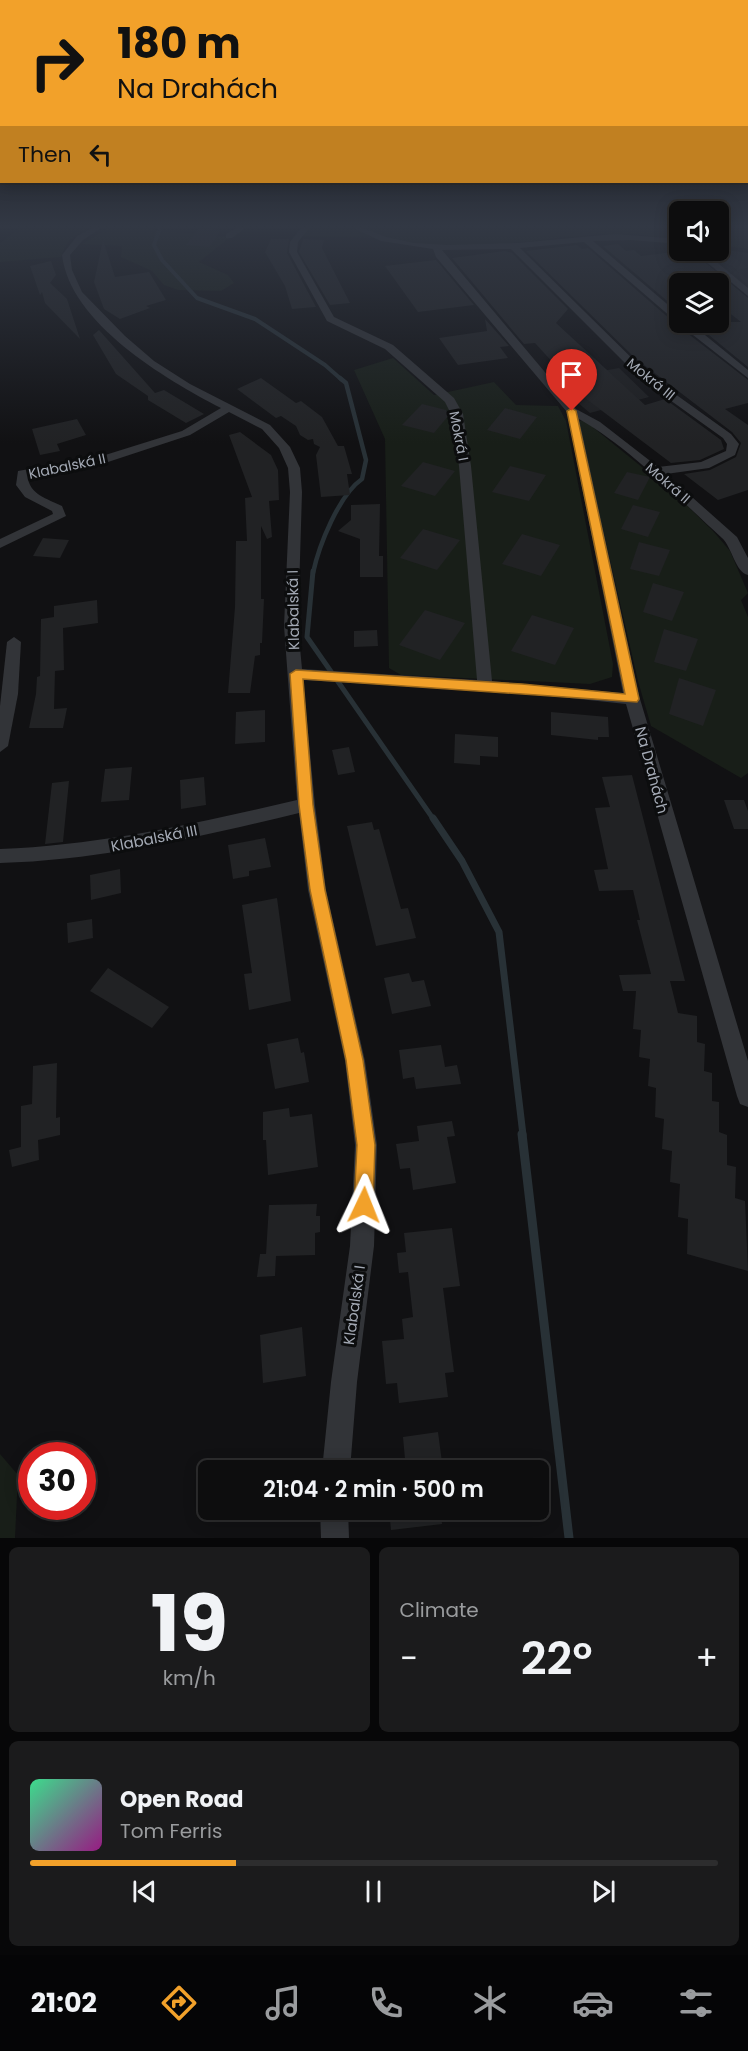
<!DOCTYPE html>
<html lang="en">
<head>
<meta charset="utf-8">
<style>
	:root { --surface:#0d0d0e; --page:#1b1b1c; --text:#f1f3f6; --muted:#9a9c9e; --line:#2d2d2e; --accent:#f2a12a }
	body { margin:0; font-family:Poppins,sans-serif; background:var(--page); color:var(--text); height:100vh; display:flex; flex-direction:column; font-size:22px; white-space:nowrap }
	* { box-sizing:border-box; margin:0 }
	p { font-size:20px; color:var(--muted) }
	.icon { flex:none; width:33px; height:33px; fill:none; stroke:currentColor; stroke-width:2; stroke-linecap:round; stroke-linejoin:round }
	.map { position:relative; height:1538px; overflow:hidden }
	.drawer { display:flex; flex-direction:column; gap:9px; padding:9px; background:#070708; flex:1 }
	.drawer>* { flex:none }
	.top-card { position:absolute; left:0px; top:0px; width:748px; height:183px; box-shadow:0 3px 15px #0003,0 0 0 2px var(--line); background:#f2a12a; color:#111; overflow:hidden }
	.fabs { position:absolute; left:669px; top:201px; display:grid; gap:12px }
	.fabs a { display:grid; place-items:center; width:60px; height:60px; border-radius:9px; background:var(--surface); box-shadow:0 3px 15px #0003,0 0 0 2px var(--line); font-size:30px }
	.speed { position:absolute; left:18px; top:1442px; display:flex; gap:12px; font-size:30px; font-weight:700; text-align:center }
	.speed>* { display:grid; place-content:center; width:78px; height:78px; border-radius:50%; background:var(--surface); box-shadow:0 3px 15px #0003,0 0 0 2px var(--line); line-height:1 }
	.speed .limit { border:9px solid #d22; background:#fff; color:#111 }
	.pin { position:absolute; display:grid; place-items:center; width:51px; height:51px; color:#fff; margin:-62px -26px; border-radius:50% 50% 50% 0; rotate:-45deg; box-shadow:0 0 6px #0007 }
	.pin .icon { rotate:45deg }
	.me { position:absolute; width:66px; margin:-33px; rotate:2deg; stroke-linejoin:round; filter:drop-shadow(0 0 4px #0008) }
	.turn { display:flex; align-items:center; gap:21px; height:126px; padding:0 18px; font-size:27px }
	.turn .icon { width:78px; height:78px; stroke-width:2.5 }
	.turn b { display:block; font-size:42px; line-height:51px }
	.then { display:flex; align-items:center; height:57px; padding:0 18px; background:#0003; gap:12px; font-size:22px }
	.big { font-size:45px; font-weight:600; line-height:1.1 }
	.drawer .tile { flex:1; display:flex; flex-direction:column; justify-content:center; gap:9px; min-width:0; padding:0 21px; border-radius:9px; background:var(--page) }
	.drawer .dial { align-items:center; gap:0 }
	.dial b { font-size:78px; line-height:1 }
	.song { display:flex; align-items:center; gap:18px }
	.cover { width:72px; height:72px; border-radius:9px; background:linear-gradient(135deg,hsl(150 70% 55%),hsl(310 70% 35%)) }
	.played { height:6px; border-radius:3px; background:linear-gradient(90deg,var(--accent) 30%,var(--line) 30%) }
	.keys { display:flex; justify-content:space-around; direction:ltr }
	.heat { display:flex; justify-content:space-between; align-items:center; font-size:33px; direction:ltr }
	.drawer .tiles { flex:1; display:grid; gap:9px; grid-template-columns:1fr 1fr }
	.tile:last-child { grid-column:span 2 }
	.trip { position:absolute; left:198px; top:1460px; width:351px; height:60px; border-radius:9px; background:var(--surface); box-shadow:0 3px 15px #0003,0 0 0 2px var(--line); font-weight:600; line-height:60px; text-align:center }
	.dock { display:flex; height:96px; justify-content:space-around; align-items:center; background:#050506; color:var(--muted) }
	.dock .icon { width:42px; height:42px }
	.dock .current { color:var(--accent) }
	.dock b { font-size:27px; color:var(--text) }
	.map>svg:first-child { display:block }
</style>
</head>
<body>
<div class="map">
<svg width="748" height="1538" viewBox="0 0 748 1538">
	<rect width="100%" height="100%" fill="#111113"/>
	<!-- built -->
	<g fill="#1d1e20">
		<path d="M 719,249 L 748,253 L 748,295 L 691,251 Z"/>
		<path d="M 619,368 L 649,397 L 590,413 L 551,380 Z"/>
	</g>
	<!-- green -->
	<g fill="#181e18">
		<path d="M 20,228 L 88,228 C 75,235 66,241 61,257 L 0,262 L 0,243 Z"/>
		<path d="M 108,228 L 155,228 L 153,230 L 230,237 L 199,262 L 228,275 L 234,283 L 221,291 L 178,290 L 164,285 L 152,271 L 121,257 L 122,246 L 82,244 Z"/>
		<path d="M 309,228 L 352,228 L 374,238 L 302,236 Z"/>
		<path d="M 363,228 L 679,228 L 680,240 C 662,238 643,234 625,234 C 544,232 438,267 363,228 Z"/>
		<path d="M 719,228 L 748,228 L 748,249 L 719,245 Z"/>
		<path d="M 393,358 L 434,395 L 494,382 L 516,405 L 558,406 L 566,421 L 613,664 L 612,677 L 590,684 L 401,675 L 389,668 L 385,439 L 354,370 Z"/>
		<path d="M 584,420 L 675,494 L 713,531 L 730,551 L 748,593 L 741,600 L 748,617 L 748,773 L 741,778 L 651,726 L 638,681 L 578,421 Z"/>
		<path d="M 0,1454 L 18,1475 L 15,1538 L 0,1538 Z"/>
	</g>
	<g fill="none" stroke-linecap="round" stroke-linejoin="round">
		<!-- stream-far4 -->
		<path stroke="#283136" stroke-width="4" d="M 160,228 L 154,245 L 162,260 L 197,298 L 255,319 L 325,365 L 342,380"/>
		<!-- stream-far3 -->
		<path stroke="#283136" stroke-width="4.5" d="M 313,573 C 319,545 339,495 362,479 L 366,460 L 346,383 L 340,378"/>
		<!-- stream-far2 -->
		<path stroke="#283136" stroke-width="5" d="M 313,571 L 307,637 L 434,820"/>
		<!-- stream-far1 -->
		<path stroke="#283136" stroke-width="7" d="M 433,818 L 462,861 L 499,932 L 523,1135"/>
		<!-- stream -->
		<path stroke="#283136" stroke-width="9" d="M 522,1134 L 569,1538"/>
	</g>
	<!-- building -->
	<g fill="#212224">
		<path d="M 199,228 L 221,230 L 209,247 L 186,245 Z"/>
		<path d="M 271,239 L 289,239 L 287,253 L 316,307 L 292,309 L 285,286 L 265,252 Z"/>
		<path d="M 303,239 L 324,240 L 322,248 L 350,303 L 330,305 L 299,252 Z"/>
		<path d="M 103,240 L 115,277 L 149,272 L 166,300 L 146,306 L 150,308 L 120,319 L 104,309 L 94,282 Z"/>
		<path d="M 618,244 L 626,251 L 634,250 L 641,256 L 690,250 L 748,298 L 748,367 L 693,322 L 741,322 L 718,304 L 718,278 L 691,281 L 680,272 L 680,312 L 603,246 Z"/>
		<path d="M 577,245 L 582,249 L 588,248 L 678,326 L 748,380 L 748,403 L 725,409 L 748,425 L 748,490 L 718,500 L 684,474 L 710,470 L 736,457 L 741,443 L 732,432 L 635,358 L 526,251 Z"/>
		<path d="M 706,250 L 716,254 L 727,252 L 748,268 L 735,270 L 748,279 L 748,285 Z"/>
		<path d="M 505,251 L 512,253 L 568,309 L 556,323 L 645,405 L 665,399 L 721,440 L 724,449 L 700,460 L 671,463 L 585,398 L 535,343 L 524,344 L 452,258 Z"/>
		<path d="M 436,260 L 474,305 L 418,312 L 385,266 Z"/>
		<path d="M 51,261 L 56,275 L 50,283 L 67,299 L 80,339 L 45,303 L 42,292 L 40,295 L 30,266 Z"/>
		<path d="M 485,319 L 509,346 L 500,347 L 508,358 L 458,365 L 439,338 L 487,331 Z"/>
		<path d="M 99,330 L 155,393 L 164,390 L 204,414 L 186,423 L 148,400 L 148,396 L 116,374 L 93,335 Z"/>
		<path d="M 261,378 L 296,403 L 301,401 L 322,417 L 338,446 L 344,446 L 352,474 L 347,474 L 350,495 L 321,497 L 316,455 L 320,447 L 314,444 L 313,439 L 308,440 L 300,435 L 296,426 L 281,416 L 276,418 L 237,389 Z"/>
		<path d="M 422,404 L 446,410 L 449,415 L 434,433 L 402,425 Z"/>
		<path d="M 505,408 L 537,417 L 520,439 L 487,430 Z"/>
		<path d="M 77,419 L 86,435 L 57,444 L 60,451 L 40,455 L 32,429 Z"/>
		<path d="M 240,432 L 271,455 L 278,470 L 279,500 L 269,501 L 272,537 L 267,539 L 261,526 L 261,599 L 264,599 L 262,643 L 260,643 L 260,655 L 255,656 L 250,693 L 228,693 L 235,607 L 236,541 L 247,541 L 245,498 L 252,497 L 229,435 Z"/>
		<path d="M 423,462 L 455,471 L 435,496 L 401,486 Z"/>
		<path d="M 510,466 L 546,475 L 529,501 L 492,492 Z"/>
		<path d="M 627,472 L 650,477 L 638,500 L 614,493 Z"/>
		<path d="M 380,504 L 379,556 L 383,556 L 383,577 L 360,577 L 360,539 L 338,531 L 351,520 L 351,505 Z"/>
		<path d="M 633,505 L 660,512 L 648,537 L 621,529 Z"/>
		<path d="M 423,529 L 460,540 L 437,570 L 400,558 Z"/>
		<path d="M 522,534 L 560,545 L 541,576 L 502,564 Z"/>
		<path d="M 43,538 L 69,540 L 60,558 L 33,556 Z"/>
		<path d="M 639,542 L 670,550 L 659,576 L 630,569 Z"/>
		<path d="M 653,583 L 684,592 L 672,621 L 643,612 Z"/>
		<path d="M 97,600 L 98,623 L 63,628 L 64,670 L 55,671 L 54,709 L 67,708 L 63,728 L 29,728 L 36,694 L 37,677 L 40,676 L 41,619 L 54,617 L 54,606 Z"/>
		<path d="M 425,610 L 465,623 L 440,660 L 399,645 Z"/>
		<path d="M 532,615 L 574,628 L 555,665 L 511,651 Z"/>
		<path d="M 664,629 L 698,639 L 686,671 L 654,662 Z"/>
		<path d="M 377,630 L 378,646 L 354,647 L 354,631 Z"/>
		<path d="M 679,678 L 716,690 L 703,726 L 669,714 Z"/>
		<path d="M 265,710 L 265,742 L 235,744 L 236,712 Z"/>
		<path d="M 551,712 L 608,717 L 609,737 L 598,737 L 598,740 L 551,735 Z"/>
		<path d="M 455,734 L 498,737 L 498,757 L 480,756 L 480,765 L 454,763 Z"/>
		<path d="M 349,747 L 355,772 L 338,775 L 332,750 Z"/>
		<path d="M 132,767 L 129,800 L 101,802 L 105,769 Z"/>
		<path d="M 632,775 L 685,981 L 670,981 L 678,1013 L 697,1016 L 697,1042 L 705,1044 L 704,1071 L 712,1073 L 712,1101 L 719,1102 L 719,1132 L 727,1135 L 727,1165 L 736,1167 L 735,1198 L 745,1201 L 748,1271 L 687,1254 L 688,1219 L 678,1217 L 680,1184 L 670,1182 L 672,1151 L 662,1149 L 664,1119 L 655,1117 L 656,1088 L 648,1086 L 650,1059 L 639,1057 L 641,1030 L 633,1029 L 636,991 L 623,991 L 619,975 L 651,974 L 637,920 L 640,920 L 633,890 L 599,891 L 594,870 L 608,869 L 595,808 L 610,807 L 602,777 Z"/>
		<path d="M 204,777 L 206,805 L 181,809 L 180,780 Z"/>
		<path d="M 69,781 L 63,842 L 45,844 L 52,783 Z"/>
		<path d="M 724,800 L 744,800 L 748,811 L 748,829 L 734,829 Z"/>
		<path d="M 372,822 L 374,830 L 379,829 L 401,909 L 408,908 L 416,938 L 376,946 L 347,826 Z"/>
		<path d="M 265,838 L 271,867 L 249,871 L 249,876 L 233,879 L 228,845 Z"/>
		<path d="M 120,869 L 121,893 L 91,900 L 90,875 Z"/>
		<path d="M 277,898 L 291,1001 L 249,1010 L 244,974 L 252,973 L 242,905 Z"/>
		<path d="M 92,919 L 93,938 L 68,943 L 67,923 Z"/>
		<path d="M 108,968 L 169,1007 L 152,1028 L 90,991 Z"/>
		<path d="M 409,973 L 412,982 L 424,980 L 431,1006 L 392,1014 L 384,978 Z"/>
		<path d="M 298,1038 L 301,1053 L 304,1052 L 309,1082 L 275,1089 L 267,1044 Z"/>
		<path d="M 441,1045 L 445,1067 L 457,1065 L 461,1084 L 416,1089 L 414,1077 L 403,1079 L 399,1050 Z"/>
		<path d="M 57,1063 L 56,1118 L 60,1117 L 60,1135 L 38,1140 L 39,1160 L 12,1167 L 9,1150 L 21,1147 L 21,1106 L 32,1104 L 33,1066 Z"/>
		<path d="M 289,1108 L 290,1117 L 312,1114 L 318,1167 L 268,1175 L 266,1140 L 263,1140 L 263,1112 Z"/>
		<path d="M 452,1121 L 455,1136 L 447,1137 L 456,1183 L 413,1190 L 410,1168 L 400,1169 L 396,1144 L 419,1141 L 417,1126 Z"/>
		<path d="M 317,1204 L 316,1216 L 320,1216 L 320,1232 L 315,1233 L 315,1255 L 276,1256 L 275,1276 L 257,1277 L 260,1254 L 266,1254 L 269,1205 Z"/>
		<path d="M 452,1228 L 460,1286 L 443,1288 L 454,1372 L 445,1373 L 448,1397 L 399,1403 L 397,1383 L 386,1384 L 382,1341 L 404,1339 L 402,1319 L 413,1317 L 408,1272 L 399,1273 L 397,1253 L 406,1252 L 404,1233 Z"/>
		<path d="M 302,1327 L 306,1376 L 263,1383 L 260,1335 Z"/>
		<path d="M 438,1432 L 443,1470 L 406,1470 L 403,1437 Z"/>
		<path d="M 389,1509 L 441,1509 L 442,1524 L 391,1530 Z"/>
	</g>
	<g fill="none" stroke-linecap="round" stroke-linejoin="round">
		<!-- street -->
		<g fill="#323438" fill-rule="evenodd">
			<path d="M 92,228 L 101,228 L 83,240 L 70,255 L 72,270 L 82,292 L 125,336 L 154,361 L 190,384 L 270,425 L 290,447 L 300,468 L 302,492 L 298,626 L 302,669 L 477,680 L 459,466 L 451,414 L 445,402 L 385,349 L 327,321 L 289,252 L 290,242 L 301,228 L 309,228 L 298,242 L 297,252 L 334,317 L 393,345 L 454,398 L 463,414 L 471,466 L 492,681 L 623,693 L 567,412 L 436,257 L 433,249 L 381,241 L 353,228 L 363,228 L 386,237 L 414,243 L 448,245 L 518,243 L 615,234 L 680,239 L 680,244 L 631,240 L 593,241 L 680,315 L 680,322 L 689,322 L 748,370 L 748,378 L 679,324 L 584,242 L 520,248 L 650,376 L 731,434 L 739,444 L 735,455 L 709,468 L 666,474 L 737,537 L 748,558 L 748,575 C 735,572 732,547 722,538 C 680,500 629,447 579,419 L 640,699 L 748,1061 L 748,1107 L 740,1104 L 737,1096 L 626,704 L 522,693 L 303,680 L 315,805 L 326,890 L 365,1061 L 377,1145 L 374,1246 L 357,1382 L 350,1470 L 322,1470 L 331,1382 L 350,1246 L 355,1145 L 345,1061 L 308,890 L 299,813 C 199,837 102,860 0,863 L 0,849 C 102,845 198,823 297,800 L 284,626 L 290,492 L 288,468 L 279,448 L 262,429 L 229,412 L 190,435 L 108,462 L 28,476 C 28,494 48,499 62,506 L 66,516 L 0,548 L 0,539 L 53,514 L 52,511 L 25,497 L 16,485 L 18,471 L 102,456 L 182,431 L 221,408 C 165,379 70,323 62,255 L 77,236 ZM 511,249 L 642,380 L 723,438 L 727,444 L 726,451 L 701,462 L 658,467 L 600,422 L 576,409 L 442,250 Z"/>
			<path d="M 236,228 L 245,228 L 232,238 L 226,238 L 226,234 Z"/>
			<path d="M 692,250 L 702,250 L 748,288 L 748,296 Z"/>
			<path d="M 14,637 L 21,642 L 18,694 L 8,746 L 0,752 L 0,706 L 7,642 Z"/>
			<path d="M 320,1509 L 348,1509 L 349,1538 L 321,1538 Z"/>
		</g>
	</g>
	<!-- sky -->
	<linearGradient id="sky" x2="0" y2="1"><stop stop-color="#09090a"/><stop offset="0.51" stop-color="#323844"/><stop offset="1" stop-color="#323844" stop-opacity="0"/></linearGradient>
	<rect width="748" height="443" fill="url(#sky)"/>
	<!-- route -->
	<path fill="#f2a12a" stroke="#9d691b" stroke-width="1.5" d="M 572,408 L 576,411 L 639,699 L 637,702 L 303,679 L 313,805 L 325,890 L 363,1060 L 375,1145 L 373,1205 L 371,1212 L 364,1215 L 357,1212 L 354,1205 L 357,1145 L 346,1060 L 310,890 L 299,805 L 290,674 L 296,670 L 522,684 L 625,694 L 567,411 Z"/>
	<g text-anchor="middle" dominant-baseline="central" stroke-width="6" stroke-linejoin="round" paint-order="stroke">
		<!-- far-street labels -->
		<g font-size="14" fill="#a3a9b4" stroke="#0c0d0e">
			<text transform="translate(651 379) rotate(39)">Mokrá III</text>
			<text transform="translate(459 436) rotate(79)">Mokrá I</text>
			<text transform="translate(67 466) rotate(-12)">Klabalská II</text>
			<text transform="translate(668 483) rotate(41)">Mokrá II</text>
		</g>
		<!-- street labels -->
		<g font-size="15" fill="#a3a9b4" stroke="#0c0d0e">
			<text transform="translate(293 610) rotate(-91)">Klabalská I</text>
			<text transform="translate(652 770) rotate(75)">Na Drahách</text>
			<text transform="translate(154 838) rotate(-11)">Klabalská III</text>
			<text transform="translate(354 1305) rotate(-82)">Klabalská I</text>
		</g>
	</g>
</svg>
<div class="fabs">
<a><svg class="icon" aria-label="sound" viewBox="0 0 24 24"><path d="M4 9h4l5-4v14l-5-4H4zM17 9q2 3 0 6"/></svg></a>
<a><svg class="icon" aria-label="layers" viewBox="0 0 24 24"><path d="M12 4l9 5-9 5-9-5zM3 14l9 5 9-5"/></svg></a>
</div>
<div class="speed"><div class="limit">30</div></div>
<div class="pin" style="left:572px;top:411px;background:#d93025"><svg class="icon" aria-label="arrive" viewBox="0 0 24 24"><path d="M6 21V4h12l-3 4 3 4H6"/></svg></div>
<svg class="me" style="left:364px;top:1205px" viewBox="-20 -20 40 40"><path d="M0-17L14 15 0 8-14 15z" fill="#f2a12a" stroke="#fff" stroke-width="4"/></svg>
<div class="trip">21:04 · 2 min · 500 m</div>
<div class="top-card">
<div class="turn"><svg class="icon" aria-label="right" viewBox="0 0 24 24"><path d="M7 20v-9h11M14 6l5 5-5 5"/></svg><div><b>180 m</b>Na Drahách</div></div>
<div class="then">Then<svg class="icon" aria-label="left" viewBox="0 0 24 24"><path d="M17 20v-9H6M10 6l-5 5 5 5"/></svg></div>
</div>
</div>
<section class="drawer">
<div class="tiles">
<div class="tile dial"><b>19</b><p>km/h</p></div>
<div class="tile"><p>Climate</p>
<div class="heat"><a>−</a><b class="big">22°</b><a>+</a></div>
</div>
<div class="tile">
<div class="song"><i class="cover"></i><div><b>Open Road</b><p>Tom Ferris</p></div></div>
<div class="played"></div>
<div class="keys"><svg class="icon" aria-label="previous" viewBox="0 0 24 24"><path d="M18 5L8 12l10 7zM5 5v14"/></svg><svg class="icon" aria-label="pause" viewBox="0 0 24 24"><path d="M8 5v14M16 5v14"/></svg><svg class="icon" aria-label="next" viewBox="0 0 24 24"><path d="M6 5l10 7-10 7zM19 5v14"/></svg></div>
</div>
</div>
</section>
<nav class="dock">
<b>21:02</b>
<svg class="icon current" aria-label="directions" viewBox="0 0 24 24"><path d="M12 3l9 9-9 9-9-9zM9 14v-3h6M13 9l2 2-2 2"/></svg>
<svg class="icon" aria-label="music" viewBox="0 0 24 24"><path d="M9 18V5l10-2v13"/><circle cx="6" cy="18" r="3"/><circle cx="16" cy="16" r="3"/></svg>
<svg class="icon" aria-label="phone" viewBox="0 0 24 24"><path d="M5 4h4l2 5-3 2q2 4 5 5l2-3 5 2v4C11 20 4 13 5 4z"/></svg>
<svg class="icon" aria-label="climate" viewBox="0 0 24 24"><path d="M12 3v18M4 7l16 10M4 17L20 7"/></svg>
<svg class="icon" aria-label="car" viewBox="0 0 24 24"><path d="M5 17H2v-5l4-1 3-4h7l3 4 3 1v5h-3M9 17h6M6 11h13"/><circle cx="7" cy="17" r="2"/><circle cx="17" cy="17" r="2"/></svg>
<svg class="icon" aria-label="filters" viewBox="0 0 24 24"><path d="M4 7h16M4 17h16"/><circle cx="9" cy="7" r="2"/><circle cx="15" cy="17" r="2"/></svg>
</nav>
</body>
</html>
